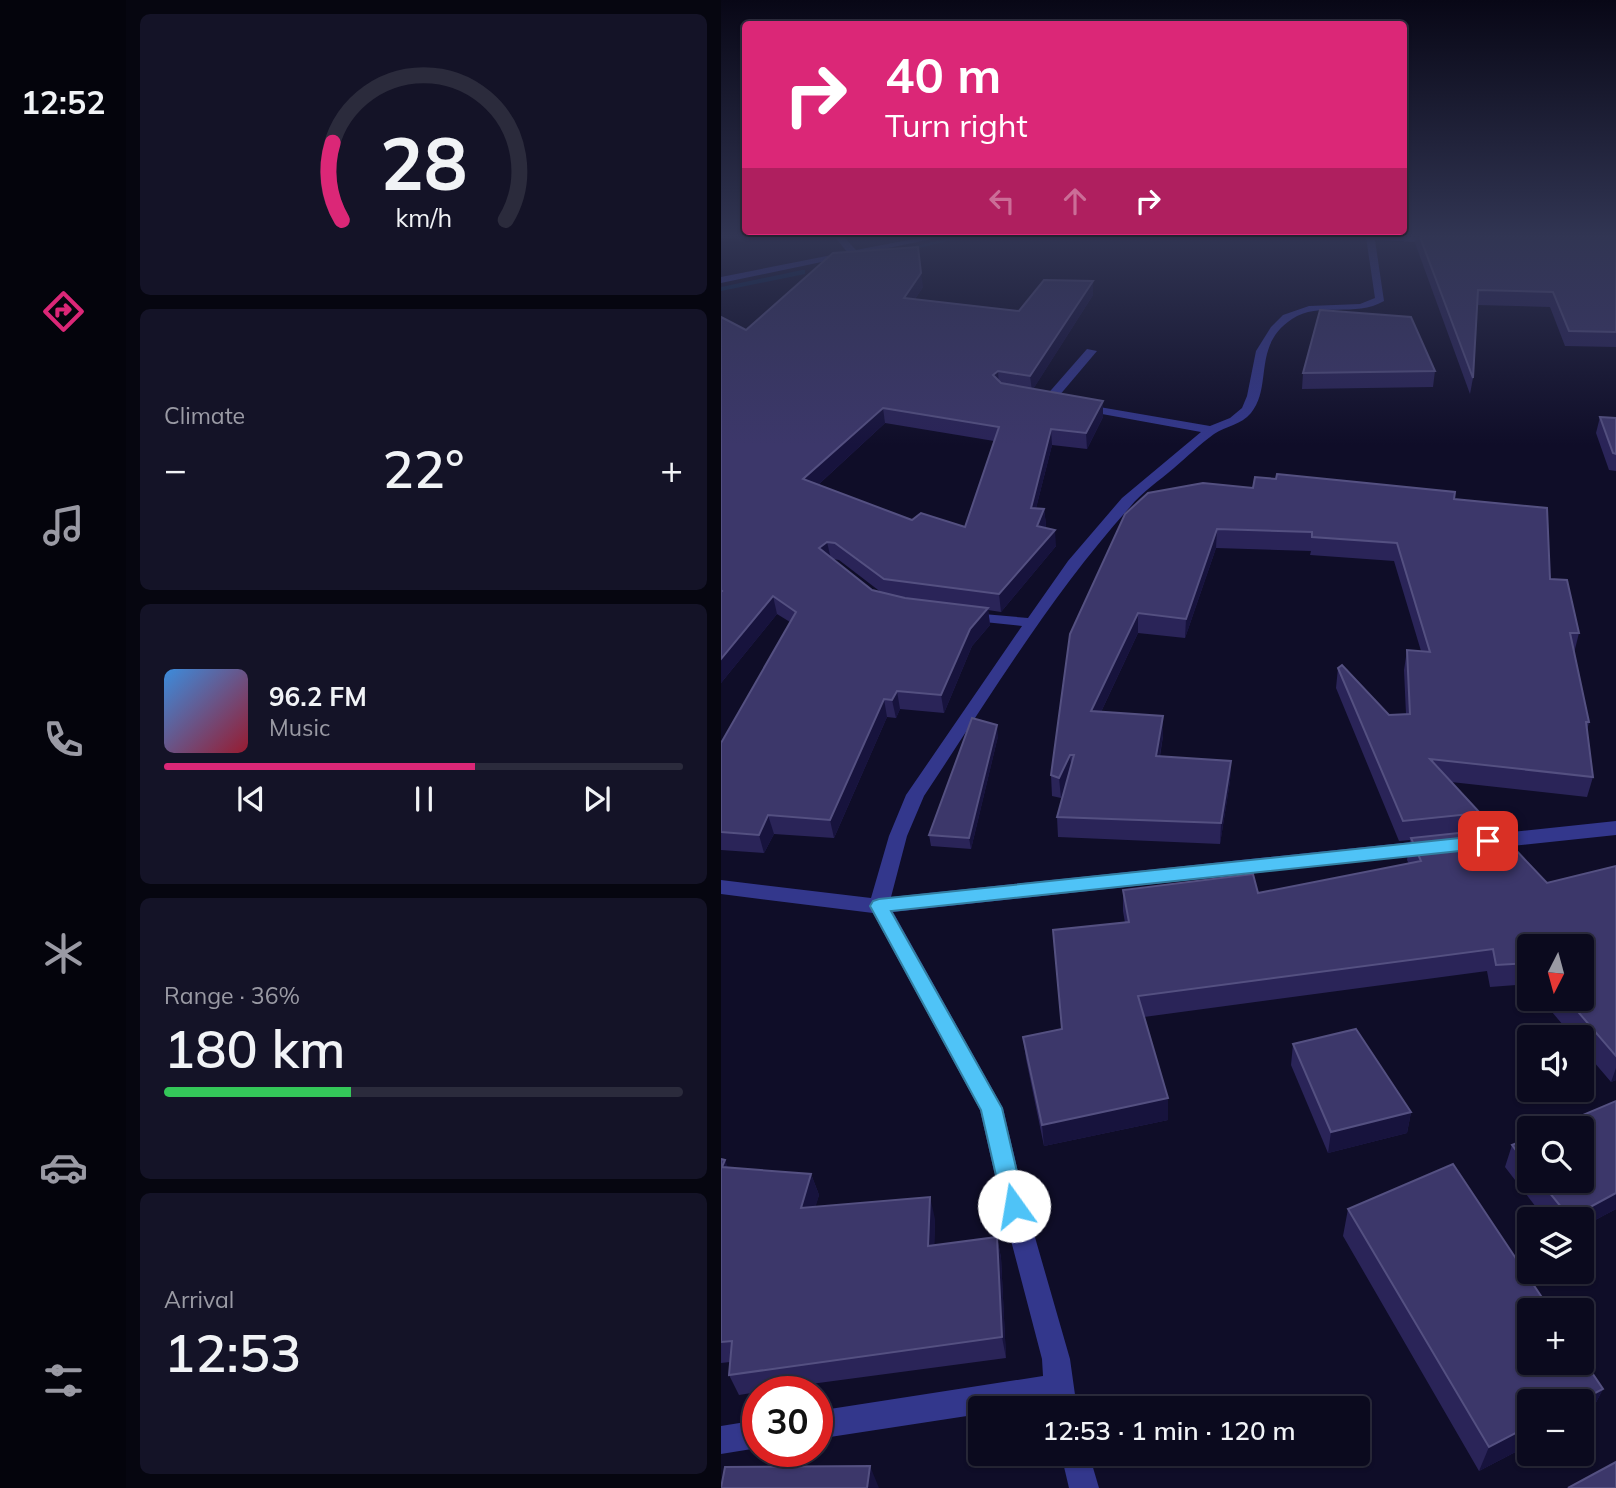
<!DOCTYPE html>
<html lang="en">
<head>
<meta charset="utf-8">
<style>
	:root { --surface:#0b0a1e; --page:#141327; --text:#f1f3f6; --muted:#9a9aa4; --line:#2b2b3c; --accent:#db2777 }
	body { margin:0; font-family:Mulish,sans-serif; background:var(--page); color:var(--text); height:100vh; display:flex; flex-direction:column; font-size:26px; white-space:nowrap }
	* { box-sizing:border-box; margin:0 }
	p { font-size:23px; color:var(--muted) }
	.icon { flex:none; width:38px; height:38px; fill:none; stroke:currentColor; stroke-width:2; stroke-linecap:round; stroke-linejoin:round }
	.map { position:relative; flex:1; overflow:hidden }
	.side { display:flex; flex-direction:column; gap:14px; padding:14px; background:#060610; width:595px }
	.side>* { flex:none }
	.guide { position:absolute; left:21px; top:21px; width:665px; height:214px; border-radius:7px; box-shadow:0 2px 5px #0004,0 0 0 2px var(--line); background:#db2777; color:#fff; overflow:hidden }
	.needle { width:46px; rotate:186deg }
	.fabs { position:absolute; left:796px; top:934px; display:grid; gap:14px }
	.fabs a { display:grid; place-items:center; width:77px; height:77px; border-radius:7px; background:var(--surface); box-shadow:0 2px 5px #0004,0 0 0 2px var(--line); font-size:35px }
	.speed { position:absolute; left:21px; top:1376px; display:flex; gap:14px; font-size:35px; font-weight:700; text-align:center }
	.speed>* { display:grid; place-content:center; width:91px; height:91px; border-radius:50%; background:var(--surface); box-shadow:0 2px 5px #0004,0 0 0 2px var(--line); line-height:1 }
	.speed .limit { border:10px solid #d22; background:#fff; color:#111 }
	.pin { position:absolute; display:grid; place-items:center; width:60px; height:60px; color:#fff; margin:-30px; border-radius:14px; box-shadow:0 4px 10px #0006 }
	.me { position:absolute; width:77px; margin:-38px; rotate:347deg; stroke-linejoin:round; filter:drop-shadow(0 0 5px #0008) }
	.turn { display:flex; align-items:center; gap:24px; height:147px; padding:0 28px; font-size:32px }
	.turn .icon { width:91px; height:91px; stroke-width:2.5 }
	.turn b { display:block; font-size:49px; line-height:60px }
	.lanes { display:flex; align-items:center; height:66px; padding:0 28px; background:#0003; justify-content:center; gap:35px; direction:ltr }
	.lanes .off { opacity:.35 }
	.big { font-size:52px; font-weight:600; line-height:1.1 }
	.side .widget { flex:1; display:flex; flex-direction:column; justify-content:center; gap:10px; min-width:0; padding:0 24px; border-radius:10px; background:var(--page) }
	.side .dial { align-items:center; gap:0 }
	.dial svg { height:182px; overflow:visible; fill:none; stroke:var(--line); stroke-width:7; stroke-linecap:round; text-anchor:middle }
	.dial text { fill:var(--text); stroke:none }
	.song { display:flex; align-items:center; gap:21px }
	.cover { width:84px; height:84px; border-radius:10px; background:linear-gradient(135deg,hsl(210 70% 55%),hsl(350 70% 35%)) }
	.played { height:7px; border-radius:4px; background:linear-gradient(90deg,var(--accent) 60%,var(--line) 60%) }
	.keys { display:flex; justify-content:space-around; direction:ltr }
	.heat { display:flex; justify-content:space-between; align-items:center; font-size:38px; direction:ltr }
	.charge { height:10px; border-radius:5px; background:linear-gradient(90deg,#34c759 36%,var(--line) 0) }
	.trip { position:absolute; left:247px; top:1396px; width:402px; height:70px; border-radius:7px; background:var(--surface); box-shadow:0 2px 5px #0004,0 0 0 2px var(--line); font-weight:600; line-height:70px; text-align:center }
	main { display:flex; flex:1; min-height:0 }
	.tabs { display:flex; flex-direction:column; width:126px; justify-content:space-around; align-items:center; background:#04040c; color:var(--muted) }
	.tabs .icon { width:49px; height:49px }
	.tabs .selected { color:var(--accent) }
	.tabs b { font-size:32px; color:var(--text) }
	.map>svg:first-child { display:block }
</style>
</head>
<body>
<main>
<nav class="tabs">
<b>12:52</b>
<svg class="icon selected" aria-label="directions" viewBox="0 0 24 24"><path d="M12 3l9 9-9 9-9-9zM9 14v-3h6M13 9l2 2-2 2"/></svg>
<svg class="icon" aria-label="music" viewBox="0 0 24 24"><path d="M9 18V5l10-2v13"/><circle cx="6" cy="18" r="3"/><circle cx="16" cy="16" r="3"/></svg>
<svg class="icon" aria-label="phone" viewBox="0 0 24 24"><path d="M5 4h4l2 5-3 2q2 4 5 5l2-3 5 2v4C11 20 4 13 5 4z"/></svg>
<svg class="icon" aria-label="climate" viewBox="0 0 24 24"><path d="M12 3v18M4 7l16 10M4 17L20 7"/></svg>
<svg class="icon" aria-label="car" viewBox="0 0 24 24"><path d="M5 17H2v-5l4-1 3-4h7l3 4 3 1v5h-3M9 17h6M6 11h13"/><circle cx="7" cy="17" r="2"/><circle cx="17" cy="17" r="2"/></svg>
<svg class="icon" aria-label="filters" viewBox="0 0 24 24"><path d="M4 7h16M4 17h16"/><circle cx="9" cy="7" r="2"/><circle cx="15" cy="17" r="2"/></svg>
</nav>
<section class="side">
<div class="widget dial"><svg viewBox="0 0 100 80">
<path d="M14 69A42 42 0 1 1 86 69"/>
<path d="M14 69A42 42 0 0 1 10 35" stroke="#db2777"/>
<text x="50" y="56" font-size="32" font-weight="700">28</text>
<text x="50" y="72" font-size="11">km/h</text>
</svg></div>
<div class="widget"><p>Climate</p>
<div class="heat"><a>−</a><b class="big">22°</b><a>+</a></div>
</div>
<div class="widget">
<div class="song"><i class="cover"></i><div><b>96.2 FM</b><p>Music</p></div></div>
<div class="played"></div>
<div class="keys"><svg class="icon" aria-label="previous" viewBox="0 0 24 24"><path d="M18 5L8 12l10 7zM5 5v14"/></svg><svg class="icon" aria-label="pause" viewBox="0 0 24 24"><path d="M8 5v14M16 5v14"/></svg><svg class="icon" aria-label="next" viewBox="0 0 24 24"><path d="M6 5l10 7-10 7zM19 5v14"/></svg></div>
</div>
<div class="widget"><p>Range · 36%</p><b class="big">180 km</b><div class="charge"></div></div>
<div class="widget"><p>Arrival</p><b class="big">12:53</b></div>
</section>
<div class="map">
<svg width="895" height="1488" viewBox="0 0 895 1488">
	<rect width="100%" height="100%" fill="#0f0d28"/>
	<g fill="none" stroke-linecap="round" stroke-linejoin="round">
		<!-- stream -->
		<g fill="#052349" fill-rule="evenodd">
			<path d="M 232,237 L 244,237 L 173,254 L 169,252 Z"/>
			<path d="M 81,270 L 84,270 L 84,274 L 0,291 L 0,287 Z"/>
		</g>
		<!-- minor -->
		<g fill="#33378c" fill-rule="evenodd">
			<path d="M 114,237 L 123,237 L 135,250 L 203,237 L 220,237 L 0,283 L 0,277 L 126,252 Z"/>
			<path d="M 645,237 L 705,237 L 722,240 L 717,243 L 654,240 L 663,301 C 634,318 598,301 571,319 C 531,345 552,386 530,413 C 520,425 505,426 493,434 C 479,444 466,457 453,468 C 438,481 421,492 409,507 C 330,595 268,698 203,796 L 186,836 L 170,897 L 710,840 L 717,842 L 720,847 L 717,852 L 710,854 L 172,912 L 282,1108 L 305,1206 L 349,1359 L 356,1409 L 328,1409 L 327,1403 L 292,1409 L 259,1409 L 259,1414 L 96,1439 L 96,1411 L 322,1376 L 321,1359 L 281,1206 L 259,1110 L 152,913 L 0,894 L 0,880 L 150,898 L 168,836 L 185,795 L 301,626 L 244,620 L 236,615 L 239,612 L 307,618 L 347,561 L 401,498 L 480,432 L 359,410 L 355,409 L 355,403 L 489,426 L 509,418 L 521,408 L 526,396 L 535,351 L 550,327 L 562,315 L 588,306 L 639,304 L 654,298 Z"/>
			<path d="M 366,349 L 376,351 L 332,403 L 324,403 L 324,397 Z"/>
			<path d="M 895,821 L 895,835 L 762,849 L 755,847 L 752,842 L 755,837 L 762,835 Z"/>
			<path d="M 37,1420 L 37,1448 L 0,1454 L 0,1426 Z"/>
			<path d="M 340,1454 L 368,1454 L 378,1488 L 348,1488 Z"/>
		</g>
	</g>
	<!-- wall -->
	<g fill="#2a2458" fill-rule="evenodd">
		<path d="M 695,237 L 895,237 L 895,347 L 844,346 L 829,307 L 756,305 L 752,378 L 749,394 L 694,243 Z"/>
		<path d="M 372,281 L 372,295 L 312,389 L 382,417 L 366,449 L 331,445 L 315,508 L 323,509 L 325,525 L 324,528 L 335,546 L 280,612 L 267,610 L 269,625 L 251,646 L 223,713 L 179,709 L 175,718 L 166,717 L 113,838 L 53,834 L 43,853 L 0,850 L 0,743 L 69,622 L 56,614 L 0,683 L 0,317 L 25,330 L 202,287 L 194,299 L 298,311 ZM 164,423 L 273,441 L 244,527 L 191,520 L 97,485 ZM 112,559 L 118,560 L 161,593 L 151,590 Z"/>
		<path d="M 714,371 L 712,387 L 581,389 L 582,373 Z"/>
		<path d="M 879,417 L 895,418 L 895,471 L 888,470 L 875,433 Z"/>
		<path d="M 532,488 L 733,499 L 829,579 L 858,633 L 853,653 L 868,722 L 866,731 L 872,777 L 866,797 L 730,782 L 759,813 L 754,831 L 826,883 L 895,866 L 895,1080 L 890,1082 L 861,1048 L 861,1038 L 853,1038 L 820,999 L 861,999 L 808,947 L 808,986 L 807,984 L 769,987 L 766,971 L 423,1017 L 447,1120 L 323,1146 L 305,1059 L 302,1037 L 341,1029 L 404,923 L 402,911 L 402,890 L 537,893 L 688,864 L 686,860 L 689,840 L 678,841 L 615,688 L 617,668 L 668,715 L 685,714 L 683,670 L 686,650 L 700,651 L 673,561 L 589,555 L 590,551 L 495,548 L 464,638 L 417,633 L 380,712 L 442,716 L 442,736 L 439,756 L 510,761 L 509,781 L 499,844 L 337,837 L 336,817 L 343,792 L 340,798 L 331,796 L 330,775 L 349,634 Z"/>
		<path d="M 277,736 L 250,849 L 210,846 L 208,835 Z"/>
		<path d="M 572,1044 L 690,1112 L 686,1133 L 607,1153 L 570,1065 Z"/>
		<path d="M 895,1101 L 895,1209 L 861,1227 L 861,1220 L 825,1220 L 784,1167 L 791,1145 L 808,1138 L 808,1181 L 861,1181 Z"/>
		<path d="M 0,1159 L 7,1168 L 90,1174 L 98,1195 L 94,1207 L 214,1219 L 213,1245 L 276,1237 L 280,1258 L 285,1358 L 37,1391 L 37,1392 L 18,1395 L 8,1375 L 9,1362 L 0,1363 Z"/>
		<path d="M 627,1209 L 882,1389 L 869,1414 L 861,1418 L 861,1402 L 808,1402 L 808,1445 L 758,1471 L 622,1236 Z"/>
	</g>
	<!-- shaded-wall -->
	<g fill="#17133d">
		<path d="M 0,237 L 13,237 L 0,241 Z"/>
		<path d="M 200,273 L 202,287 L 185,312 L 183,298 Z"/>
		<path d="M 372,281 L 372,295 L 311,391 L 309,376 Z"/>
		<path d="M 277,371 L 278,386 L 272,375 Z"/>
		<path d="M 382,401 L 382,417 L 366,449 L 365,433 Z"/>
		<path d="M 162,408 L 164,423 L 86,495 L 82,479 Z"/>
		<path d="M 330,429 L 331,445 L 311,524 L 310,508 Z"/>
		<path d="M 323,509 L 325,525 L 317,543 L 316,526 Z"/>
		<path d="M 496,529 L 495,548 L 464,638 L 465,619 Z"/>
		<path d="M 334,530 L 335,546 L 280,612 L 278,594 Z"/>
		<path d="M 106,542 L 110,559 L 98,548 Z"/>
		<path d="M 52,596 L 56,614 L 0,683 L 0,659 Z"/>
		<path d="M 267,608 L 269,625 L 251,646 L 223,713 L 220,695 L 249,629 Z"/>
		<path d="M 417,613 L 417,633 L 371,731 L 370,711 Z"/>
		<path d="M 176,691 L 179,709 L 175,718 L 171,700 Z"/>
		<path d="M 163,699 L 166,717 L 113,838 L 109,820 Z"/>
		<path d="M 442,716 L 442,736 L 435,776 L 435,756 Z"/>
		<path d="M 276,725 L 277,736 L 250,849 L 248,838 Z"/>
		<path d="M 349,755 L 351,775 L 340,798 L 338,778 Z"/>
		<path d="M 510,761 L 509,781 L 499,844 L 500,823 Z"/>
		<path d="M 47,815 L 53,834 L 43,853 L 38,835 Z"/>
		<path d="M 895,1068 L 895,1080 L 890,1082 Z"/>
		<path d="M 447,1098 L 447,1120 L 323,1146 L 321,1125 Z"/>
		<path d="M 690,1112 L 686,1133 L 607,1153 L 610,1132 Z"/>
		<path d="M 4,1160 L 13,1182 L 1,1167 Z"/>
		<path d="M 90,1174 L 98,1195 L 88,1230 L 80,1208 Z"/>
		<path d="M 895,1193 L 895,1209 L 861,1227 L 861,1220 L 848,1220 L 849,1218 Z"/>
		<path d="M 209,1197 L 214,1219 L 213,1267 L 207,1246 Z"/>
		<path d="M 276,1237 L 280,1258 L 285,1358 L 281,1337 Z"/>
		<path d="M 882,1389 L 869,1414 L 861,1418 L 861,1402 L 857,1402 Z"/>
		<path d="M 808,1426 L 808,1445 L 758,1471 L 768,1447 Z"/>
		<path d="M 149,1466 L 158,1488 L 146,1488 Z"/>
	</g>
	<!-- building -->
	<g fill="#3c376a" stroke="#545081" stroke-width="2" fill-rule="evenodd">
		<path d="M 699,237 L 895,237 L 895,332 L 848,331 L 832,292 L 757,290 L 752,378 Z"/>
		<path d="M 197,247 L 200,273 L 183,298 L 298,311 L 323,280 L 372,281 L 309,376 L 277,371 L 272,375 L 280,383 L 382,401 L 365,433 L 330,429 L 310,508 L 323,509 L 316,526 L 334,530 L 278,594 L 163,579 L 114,543 L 106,542 L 98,548 L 151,590 L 184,598 L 267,608 L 249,629 L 220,695 L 176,691 L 171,700 L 163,699 L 109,820 L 47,815 L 38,835 L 0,832 L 0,743 L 75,612 L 52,596 L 0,659 L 0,592 L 1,591 L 0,590 L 0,317 L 25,330 L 112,253 ZM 162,408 L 278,427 L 244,527 L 200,513 L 191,520 L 82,479 Z"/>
		<path d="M 599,310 L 690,317 L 714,371 L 582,373 Z"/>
		<path d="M 879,417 L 895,418 L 895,454 L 892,453 Z"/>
		<path d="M 556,474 L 734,492 L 733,499 L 826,508 L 829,579 L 846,580 L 858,633 L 849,633 L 868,722 L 865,722 L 872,777 L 709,759 L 759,813 L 682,821 L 617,668 L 621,665 L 668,715 L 689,714 L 686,650 L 709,652 L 676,543 L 591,537 L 591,532 L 496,529 L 465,619 L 417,613 L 370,711 L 442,716 L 435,756 L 510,761 L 500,823 L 336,817 L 353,755 L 349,755 L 338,778 L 330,775 L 349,634 L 404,514 L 427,493 L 482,483 L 532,488 L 534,477 L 555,479 Z"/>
		<path d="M 251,718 L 276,725 L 248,838 L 208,835 Z"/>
		<path d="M 775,829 L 826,883 L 895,866 L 895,1056 L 846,999 L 861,999 L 861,947 L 808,947 L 808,963 L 775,965 L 772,949 L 417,996 L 447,1098 L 321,1125 L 302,1037 L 341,1029 L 332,930 L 408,922 L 402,890 L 532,874 L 537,893 L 700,861 L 690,838 Z"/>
		<path d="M 635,1029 L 690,1112 L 610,1132 L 572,1044 Z"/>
		<path d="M 895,1101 L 895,1193 L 849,1218 L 819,1181 L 861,1181 L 861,1129 L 829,1129 Z"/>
		<path d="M 808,1138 L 808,1168 L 791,1145 Z"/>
		<path d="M 0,1159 L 4,1160 L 1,1167 L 90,1174 L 80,1208 L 209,1197 L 207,1246 L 276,1237 L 281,1337 L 8,1375 L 11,1341 L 0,1342 Z"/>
		<path d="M 732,1164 L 830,1311 L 808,1311 L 808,1363 L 861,1363 L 861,1358 L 882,1389 L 857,1402 L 808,1402 L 808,1426 L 768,1447 L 627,1209 Z"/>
		<path d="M 895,1462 L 895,1488 L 847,1488 Z"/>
		<path d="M 149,1466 L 146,1488 L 0,1488 L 4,1467 Z"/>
	</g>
	<!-- sky -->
	<linearGradient id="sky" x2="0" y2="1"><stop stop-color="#080716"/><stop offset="0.53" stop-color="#313553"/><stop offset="1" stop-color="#313553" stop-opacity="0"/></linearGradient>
	<rect width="895" height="445" fill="url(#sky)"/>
	<!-- route -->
	<path fill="#4fc3f7" stroke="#337fa1" stroke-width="2" d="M 767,835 L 776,841 L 767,848 L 170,911 L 281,1108 L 304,1206 L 301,1214 L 293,1217 L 285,1214 L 282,1206 L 260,1110 L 149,906 L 152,901 L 158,899 Z"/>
</svg>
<div class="fabs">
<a><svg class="needle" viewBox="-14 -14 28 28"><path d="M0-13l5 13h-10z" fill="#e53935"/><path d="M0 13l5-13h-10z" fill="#9a9aa4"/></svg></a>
<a><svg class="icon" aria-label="sound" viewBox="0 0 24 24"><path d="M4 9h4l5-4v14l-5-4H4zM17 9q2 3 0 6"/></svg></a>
<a><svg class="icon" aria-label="search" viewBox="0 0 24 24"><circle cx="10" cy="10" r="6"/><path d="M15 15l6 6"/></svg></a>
<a><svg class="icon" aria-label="layers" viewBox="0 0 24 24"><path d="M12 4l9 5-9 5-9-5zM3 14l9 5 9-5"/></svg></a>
<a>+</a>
<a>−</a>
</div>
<div class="speed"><div class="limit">30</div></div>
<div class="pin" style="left:767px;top:841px;background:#d93025"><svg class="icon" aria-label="arrive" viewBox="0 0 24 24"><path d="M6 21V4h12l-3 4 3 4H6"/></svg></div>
<svg class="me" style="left:293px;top:1206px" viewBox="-20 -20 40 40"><circle r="19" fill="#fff"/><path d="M0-13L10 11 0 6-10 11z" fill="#4fc3f7"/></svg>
<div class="trip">12:53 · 1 min · 120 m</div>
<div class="guide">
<div class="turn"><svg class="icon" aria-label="right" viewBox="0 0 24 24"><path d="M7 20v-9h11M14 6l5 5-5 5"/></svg><div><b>40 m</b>Turn right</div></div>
<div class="lanes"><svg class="icon off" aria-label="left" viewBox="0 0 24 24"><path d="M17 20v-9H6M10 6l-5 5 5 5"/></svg><svg class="icon off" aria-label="ahead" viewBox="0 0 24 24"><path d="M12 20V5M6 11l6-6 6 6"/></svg><svg class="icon" aria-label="right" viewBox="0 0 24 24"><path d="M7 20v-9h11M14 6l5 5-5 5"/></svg></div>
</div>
</div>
</main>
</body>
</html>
